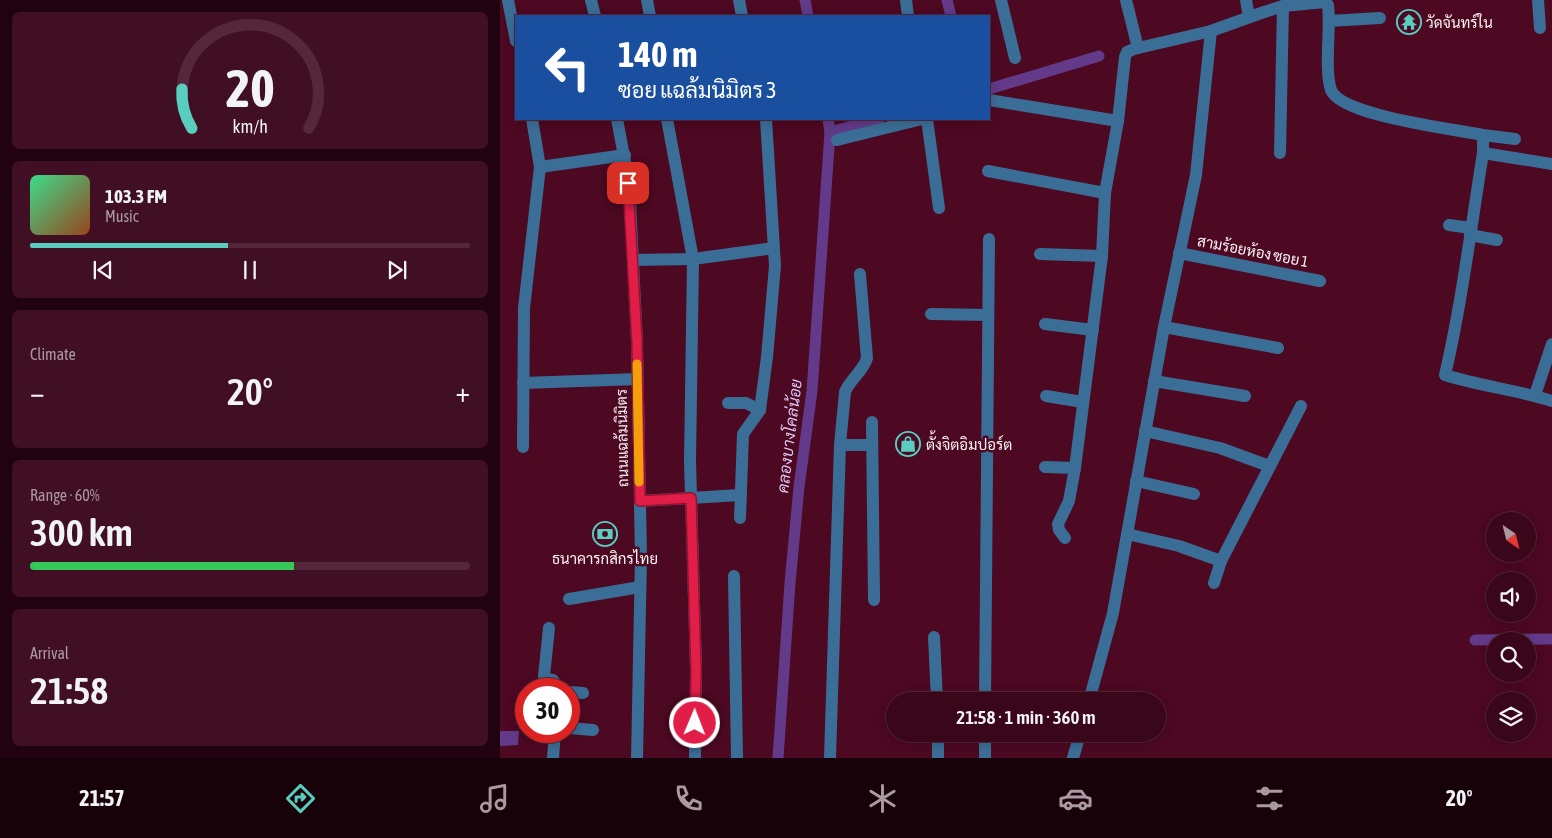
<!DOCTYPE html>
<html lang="en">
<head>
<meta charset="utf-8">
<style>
	:root { --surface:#3a061a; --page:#410f23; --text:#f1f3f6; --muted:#ab99a2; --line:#542739; --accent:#58cec0 }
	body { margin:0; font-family:"Asap Condensed",Sarabun,sans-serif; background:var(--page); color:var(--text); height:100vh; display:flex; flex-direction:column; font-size:19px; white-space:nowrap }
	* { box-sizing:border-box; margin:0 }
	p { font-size:16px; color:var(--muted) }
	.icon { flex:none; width:28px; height:28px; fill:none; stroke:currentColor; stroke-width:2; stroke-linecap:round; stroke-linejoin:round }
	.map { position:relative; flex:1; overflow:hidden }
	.panel { display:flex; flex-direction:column; gap:12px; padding:12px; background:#20030e; width:500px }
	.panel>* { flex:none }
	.top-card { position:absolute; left:15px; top:15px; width:475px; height:105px; border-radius:0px; box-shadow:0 2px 12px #0003,0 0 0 1px var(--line); background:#1a4fa0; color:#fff; overflow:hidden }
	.needle { width:32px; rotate:145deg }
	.controls { position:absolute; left:986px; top:512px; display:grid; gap:10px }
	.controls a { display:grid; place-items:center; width:50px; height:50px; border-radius:50%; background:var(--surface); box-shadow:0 2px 12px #0003,0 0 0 1px var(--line); font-size:25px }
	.speed { position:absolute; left:15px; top:678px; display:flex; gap:10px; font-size:25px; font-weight:700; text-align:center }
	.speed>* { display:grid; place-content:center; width:65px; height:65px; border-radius:50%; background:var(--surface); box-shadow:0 2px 12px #0003,0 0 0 1px var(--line); line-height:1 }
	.speed .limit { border:8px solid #d22; background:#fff; color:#111 }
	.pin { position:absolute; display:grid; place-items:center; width:42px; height:42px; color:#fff; margin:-21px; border-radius:10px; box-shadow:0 2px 8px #0006 }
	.me { position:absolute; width:55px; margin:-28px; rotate:1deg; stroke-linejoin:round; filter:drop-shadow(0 0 4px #0008) }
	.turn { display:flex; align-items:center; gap:18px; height:105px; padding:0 20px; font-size:22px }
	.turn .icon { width:65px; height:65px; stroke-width:2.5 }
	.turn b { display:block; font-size:35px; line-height:42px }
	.big { font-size:38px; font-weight:600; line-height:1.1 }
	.panel .tile { flex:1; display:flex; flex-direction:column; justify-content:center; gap:8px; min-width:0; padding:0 18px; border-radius:8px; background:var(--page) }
	.panel .dial { align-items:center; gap:0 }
	.dial svg { height:130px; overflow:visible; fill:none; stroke:var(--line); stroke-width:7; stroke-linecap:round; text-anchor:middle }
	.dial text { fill:var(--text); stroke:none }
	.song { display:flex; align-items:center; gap:15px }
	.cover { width:60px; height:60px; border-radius:8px; background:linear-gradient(135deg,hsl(150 70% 55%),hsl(20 70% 35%)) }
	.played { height:5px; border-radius:2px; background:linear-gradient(90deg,var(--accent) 45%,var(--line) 45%) }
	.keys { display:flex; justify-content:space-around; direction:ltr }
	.heat { display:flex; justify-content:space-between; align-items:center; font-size:28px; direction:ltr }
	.charge { height:8px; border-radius:4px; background:linear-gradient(90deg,#34c759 60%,var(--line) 0) }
	.trip { position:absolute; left:386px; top:692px; width:280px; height:50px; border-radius:25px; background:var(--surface); box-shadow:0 2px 12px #0003,0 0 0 1px var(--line); font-weight:600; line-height:50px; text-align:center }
	.menu { display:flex; height:80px; justify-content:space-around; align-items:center; background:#17020a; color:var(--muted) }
	.menu .icon { width:35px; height:35px }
	.menu .on { color:var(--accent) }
	.menu b { font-size:22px; color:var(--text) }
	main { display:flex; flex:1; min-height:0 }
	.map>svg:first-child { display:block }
</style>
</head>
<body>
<main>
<section class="panel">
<div class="tile dial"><svg viewBox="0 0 100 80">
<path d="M14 69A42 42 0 1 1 86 69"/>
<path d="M14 69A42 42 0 0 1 8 45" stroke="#58cec0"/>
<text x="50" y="56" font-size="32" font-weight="700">20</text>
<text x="50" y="72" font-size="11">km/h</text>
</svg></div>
<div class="tile">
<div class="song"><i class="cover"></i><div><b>103.3 FM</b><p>Music</p></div></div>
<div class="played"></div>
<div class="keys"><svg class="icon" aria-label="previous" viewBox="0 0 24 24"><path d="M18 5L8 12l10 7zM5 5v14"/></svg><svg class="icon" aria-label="pause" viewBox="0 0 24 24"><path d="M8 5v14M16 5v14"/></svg><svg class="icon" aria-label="next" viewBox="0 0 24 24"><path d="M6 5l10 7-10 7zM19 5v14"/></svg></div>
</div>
<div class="tile"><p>Climate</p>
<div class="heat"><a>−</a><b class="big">20°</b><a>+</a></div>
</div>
<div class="tile"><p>Range · 60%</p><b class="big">300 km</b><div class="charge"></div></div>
<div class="tile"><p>Arrival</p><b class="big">21:58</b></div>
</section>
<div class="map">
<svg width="1052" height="758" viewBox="0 0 1052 758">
	<rect width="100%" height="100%" fill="#4d0822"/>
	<!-- water -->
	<path fill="#623a89" d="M 0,731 L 19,731 L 18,745 L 0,746 Z"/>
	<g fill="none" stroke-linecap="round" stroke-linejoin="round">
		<!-- canal -->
		<g stroke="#623a89" stroke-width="11">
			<path d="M 305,0 L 308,16"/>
			<path d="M 447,0 L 451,16"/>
			<path d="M 489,89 L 599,56"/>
			<path d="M 330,132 L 379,119"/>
			<path d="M 975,640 L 1052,639"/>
			<path d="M 278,758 L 290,583 L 299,487 L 312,391 L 330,132 L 328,119"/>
		</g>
		<!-- minor -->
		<g stroke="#3b6e97" stroke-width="12">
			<path d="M 8,0 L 16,41"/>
			<path d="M 91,0 L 95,16"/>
			<path d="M 147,0 L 150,16"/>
			<path d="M 239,0 L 242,16"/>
			<path d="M 406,0 L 408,16"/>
			<path d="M 501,0 L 515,58"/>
			<path d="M 626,0 L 638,48"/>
			<path d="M 746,0 L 749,17"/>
			<path d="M 1038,0 L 1040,28"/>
			<path d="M 829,21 L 880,18"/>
			<path d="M 489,100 L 618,121"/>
			<path d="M 117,119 L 129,183 L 137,342 L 141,557 L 137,758"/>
			<path d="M 167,119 L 193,259 L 190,461 L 196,669 L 195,758"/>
			<path d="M 427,119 L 439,208"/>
			<path d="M 983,135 L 1015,139"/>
			<path d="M 337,140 L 422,119"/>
			<path d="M 780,153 L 783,6"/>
			<path d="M 983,153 L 1052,164"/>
			<path d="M 40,167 L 125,155"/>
			<path d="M 488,171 L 605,193"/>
			<path d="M 949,225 L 971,228"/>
			<path d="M 970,235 L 997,240"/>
			<path d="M 679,253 L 820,281"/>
			<path d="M 540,254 L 602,256"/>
			<path d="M 133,260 L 193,259 L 274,248"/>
			<path d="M 431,314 L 488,315"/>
			<path d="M 545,324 L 593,330"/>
			<path d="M 664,327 L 778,348"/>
			<path d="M 654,381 L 745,396"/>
			<path d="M 23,383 L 138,379"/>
			<path d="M 1035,395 L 1052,344"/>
			<path d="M 546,396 L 583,402"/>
			<path d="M 228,403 L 246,403 L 260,410"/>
			<path d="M 372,422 L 374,600"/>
			<path d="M 645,431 L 720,448 L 769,466"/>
			<path d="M 340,445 L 371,445"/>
			<path d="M 23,447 L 24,308 L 40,167 L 32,119"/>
			<path d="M 545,467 L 575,468"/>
			<path d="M 636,481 L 694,494"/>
			<path d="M 140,501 L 240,495"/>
			<path d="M 240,518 L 243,434 L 260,410 L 267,357 L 275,266 L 266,119"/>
			<path d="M 627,534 L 679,546 L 721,561"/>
			<path d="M 565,538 L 559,530 L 558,524 L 569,501 L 575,468 L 602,256 L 605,193 L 618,121 L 625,57 L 627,52 L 634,49 L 711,31 L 764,12 L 783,6 L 825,2 L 828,5 C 831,30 824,68 831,90 C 841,116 955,129 983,135 L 983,153 C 971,227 962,302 945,375 C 980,386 1017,390 1052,401"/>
			<path d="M 234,576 L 237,758"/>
			<path d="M 714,583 L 721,561 L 801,406"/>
			<path d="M 69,599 L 140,587"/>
			<path d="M 49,628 L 44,676 L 46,679 L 53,680 L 56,684 L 56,689"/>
			<path d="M 434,637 L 437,701"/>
			<path d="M 69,692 L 83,693"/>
			<path d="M 485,701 L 489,239"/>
			<path d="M 589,701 L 613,613 L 664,327 L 696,175 L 711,31"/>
			<path d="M 69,728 L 93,730"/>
			<path d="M 438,734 L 438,758"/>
			<path d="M 53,758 L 55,731"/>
			<path d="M 330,758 L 340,445 L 345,392 C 350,379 363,372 367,358 L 360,274"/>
			<path d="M 485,758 L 485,734"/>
			<path d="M 573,758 L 580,734"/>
		</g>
	</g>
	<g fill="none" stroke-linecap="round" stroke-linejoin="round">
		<defs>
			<path id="route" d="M 128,183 L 137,342 L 140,501 L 191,498 L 196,670 L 195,723"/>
		</defs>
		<!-- route casing -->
		<use href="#route" stroke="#92132f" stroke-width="12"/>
		<!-- route -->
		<use href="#route" stroke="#e11d48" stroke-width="9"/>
		<!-- slow -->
		<path stroke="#f59e0b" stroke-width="9" d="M 137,364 L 139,482"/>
	</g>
	<!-- icons -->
	<defs>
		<symbol id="temple-ring" viewBox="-11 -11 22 22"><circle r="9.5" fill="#4d0822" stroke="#58cec0" stroke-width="1.5"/><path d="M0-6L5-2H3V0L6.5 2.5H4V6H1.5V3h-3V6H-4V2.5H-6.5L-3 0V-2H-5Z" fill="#58cec0"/></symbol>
		<symbol id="shop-ring" viewBox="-11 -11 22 22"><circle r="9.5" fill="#4d0822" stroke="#58cec0" stroke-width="1.5"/><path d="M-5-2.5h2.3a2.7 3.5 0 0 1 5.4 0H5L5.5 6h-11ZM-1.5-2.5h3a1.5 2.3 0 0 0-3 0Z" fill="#58cec0"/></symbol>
		<symbol id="bank-ring" viewBox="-11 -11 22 22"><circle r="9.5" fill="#4d0822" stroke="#58cec0" stroke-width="1.5"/><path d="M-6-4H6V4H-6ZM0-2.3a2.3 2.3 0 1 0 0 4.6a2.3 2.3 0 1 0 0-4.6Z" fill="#58cec0"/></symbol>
	</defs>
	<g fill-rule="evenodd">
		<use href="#temple-ring" x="895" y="8" width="28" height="28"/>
		<use href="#shop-ring" x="394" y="430" width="28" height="28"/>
		<use href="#bank-ring" x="91" y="520" width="28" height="28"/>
	</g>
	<g text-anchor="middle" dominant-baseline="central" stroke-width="5" stroke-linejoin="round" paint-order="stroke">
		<!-- poi labels -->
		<g font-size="15" fill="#fbf2f4" stroke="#4d0822" text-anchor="start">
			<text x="926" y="22">วัดจันทร์ใน</text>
			<text x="426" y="444">ตั้งจิตอิมปอร์ต</text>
			<text x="105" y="558" text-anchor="middle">ธนาคารกสิกรไทย</text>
		</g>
		<!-- street labels -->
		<g font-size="15" fill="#fbf2f4" stroke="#4d0822">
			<text transform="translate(753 251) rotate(11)">สามร้อยห้อง ซอย 1</text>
			<text transform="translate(122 438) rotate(-91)">ถนนแฉล้มนิมิตร</text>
		</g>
		<!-- water labels -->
		<g font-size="16" font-style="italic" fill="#dcc9f6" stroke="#4d0822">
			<text transform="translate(289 436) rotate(-83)">คลองบางโคล่น้อย</text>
		</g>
	</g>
</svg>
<div class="controls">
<a><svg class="needle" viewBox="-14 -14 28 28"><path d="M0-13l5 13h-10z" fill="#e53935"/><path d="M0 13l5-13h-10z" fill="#ab99a2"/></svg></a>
<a><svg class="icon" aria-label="sound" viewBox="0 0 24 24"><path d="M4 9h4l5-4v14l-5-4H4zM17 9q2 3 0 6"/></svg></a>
<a><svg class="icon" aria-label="search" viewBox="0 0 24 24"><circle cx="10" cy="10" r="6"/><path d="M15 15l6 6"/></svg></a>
<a><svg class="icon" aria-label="layers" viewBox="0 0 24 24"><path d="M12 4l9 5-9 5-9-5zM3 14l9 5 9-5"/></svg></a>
</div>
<div class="speed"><div class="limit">30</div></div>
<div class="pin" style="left:128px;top:183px;background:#d93025"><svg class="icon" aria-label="arrive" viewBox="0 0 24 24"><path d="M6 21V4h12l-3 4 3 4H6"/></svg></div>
<svg class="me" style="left:195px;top:723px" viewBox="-20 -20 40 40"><circle r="17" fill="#e11d48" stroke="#fff" stroke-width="3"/><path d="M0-11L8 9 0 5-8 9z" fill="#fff"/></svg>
<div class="trip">21:58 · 1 min · 360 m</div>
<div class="top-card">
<div class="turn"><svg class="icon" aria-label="left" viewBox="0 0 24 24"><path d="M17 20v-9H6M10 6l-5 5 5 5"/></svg><div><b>140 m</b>ซอย แฉล้มนิมิตร 3</div></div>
</div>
</div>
</main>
<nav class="menu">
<b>21:57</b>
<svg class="icon on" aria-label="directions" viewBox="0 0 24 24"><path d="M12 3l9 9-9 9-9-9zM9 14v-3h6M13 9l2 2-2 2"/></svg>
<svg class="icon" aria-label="music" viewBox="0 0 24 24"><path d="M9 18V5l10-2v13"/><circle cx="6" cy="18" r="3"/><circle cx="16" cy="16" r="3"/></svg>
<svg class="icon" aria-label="phone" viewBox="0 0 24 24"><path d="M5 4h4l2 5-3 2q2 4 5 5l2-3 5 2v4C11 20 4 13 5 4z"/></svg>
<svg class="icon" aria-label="climate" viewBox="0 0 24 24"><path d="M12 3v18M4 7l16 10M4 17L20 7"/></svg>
<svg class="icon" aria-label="car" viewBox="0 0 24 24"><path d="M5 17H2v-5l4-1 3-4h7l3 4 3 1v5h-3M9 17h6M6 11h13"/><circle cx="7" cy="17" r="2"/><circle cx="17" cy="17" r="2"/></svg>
<svg class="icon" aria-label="filters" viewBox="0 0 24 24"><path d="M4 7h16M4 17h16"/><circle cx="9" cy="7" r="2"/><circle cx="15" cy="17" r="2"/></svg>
<b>20°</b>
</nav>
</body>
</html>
